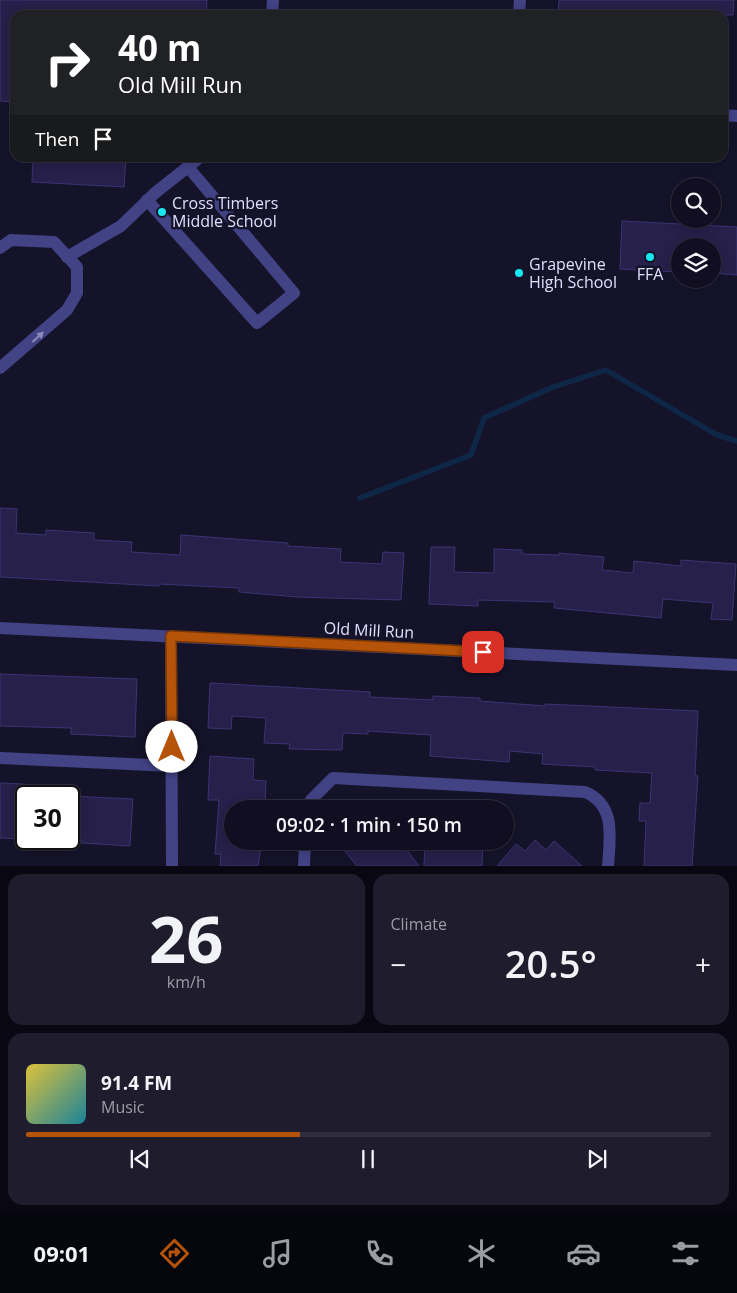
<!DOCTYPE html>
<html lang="en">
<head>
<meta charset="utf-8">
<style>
	:root { --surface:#100e20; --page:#1e1c2d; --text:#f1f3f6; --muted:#9c9ca5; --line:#302e3e; --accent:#b45309 }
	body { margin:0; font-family:"Open Sans",sans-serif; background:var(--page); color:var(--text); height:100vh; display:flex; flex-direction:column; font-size:19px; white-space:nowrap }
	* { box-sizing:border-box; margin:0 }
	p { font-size:16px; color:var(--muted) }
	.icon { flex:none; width:28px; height:28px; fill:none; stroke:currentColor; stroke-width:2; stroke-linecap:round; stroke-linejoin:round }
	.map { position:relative; height:866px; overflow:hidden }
	.drawer { display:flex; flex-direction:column; gap:8px; padding:8px; background:#090812; flex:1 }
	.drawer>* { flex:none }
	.banner { position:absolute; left:10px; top:10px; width:718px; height:152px; border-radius:15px; box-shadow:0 2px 12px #0003,0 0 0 1px var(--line); background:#202124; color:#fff; overflow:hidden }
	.fabs { position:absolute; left:671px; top:178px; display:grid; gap:10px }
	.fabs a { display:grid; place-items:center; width:50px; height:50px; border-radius:50%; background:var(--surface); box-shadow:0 2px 12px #0003,0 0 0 1px var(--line); font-size:25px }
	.speed { position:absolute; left:15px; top:785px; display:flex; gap:10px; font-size:25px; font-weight:700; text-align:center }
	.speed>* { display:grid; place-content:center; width:65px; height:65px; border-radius:50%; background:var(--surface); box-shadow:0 2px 12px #0003,0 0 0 1px var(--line); line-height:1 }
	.speed .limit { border:2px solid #111; border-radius:8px; background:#fff; color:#111 }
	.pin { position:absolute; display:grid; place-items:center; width:42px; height:42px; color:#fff; margin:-21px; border-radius:10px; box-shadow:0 2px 8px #0006 }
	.me { position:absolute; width:55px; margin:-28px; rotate:0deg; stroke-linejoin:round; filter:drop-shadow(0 0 4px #0008) }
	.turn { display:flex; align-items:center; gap:18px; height:105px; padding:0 25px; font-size:22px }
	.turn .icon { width:65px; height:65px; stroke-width:2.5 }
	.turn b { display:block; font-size:35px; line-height:42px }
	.then { display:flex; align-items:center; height:48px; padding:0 25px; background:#0003; gap:10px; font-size:19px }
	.big { font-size:38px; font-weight:600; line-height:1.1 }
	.drawer .widget { flex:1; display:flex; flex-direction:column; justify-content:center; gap:8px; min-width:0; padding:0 18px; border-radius:15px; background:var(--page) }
	.drawer .dial { align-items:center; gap:0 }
	.dial b { font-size:65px; line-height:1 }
	.song { display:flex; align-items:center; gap:15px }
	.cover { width:60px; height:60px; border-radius:8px; background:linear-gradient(135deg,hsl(50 70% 55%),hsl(190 70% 35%)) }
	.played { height:5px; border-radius:2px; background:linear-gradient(90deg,var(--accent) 40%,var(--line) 40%) }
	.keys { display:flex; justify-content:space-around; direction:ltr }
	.heat { display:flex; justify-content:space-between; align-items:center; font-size:28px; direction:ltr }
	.drawer .tiles { flex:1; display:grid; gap:8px; grid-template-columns:1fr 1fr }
	.widget:last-child { grid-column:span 2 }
	.trip { position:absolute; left:224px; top:800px; width:290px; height:50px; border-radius:25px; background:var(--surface); box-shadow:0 2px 12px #0003,0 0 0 1px var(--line); font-weight:600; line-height:50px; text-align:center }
	.menu { display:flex; height:80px; justify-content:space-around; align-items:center; background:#06060d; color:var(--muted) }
	.menu .icon { width:35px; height:35px }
	.menu .current { color:var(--accent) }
	.menu b { font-size:22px; color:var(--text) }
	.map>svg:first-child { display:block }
</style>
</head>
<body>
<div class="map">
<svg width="737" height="866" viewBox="0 0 737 866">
	<rect width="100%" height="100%" fill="#15132a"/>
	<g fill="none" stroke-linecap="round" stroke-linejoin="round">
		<!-- stream -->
		<path stroke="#0f2747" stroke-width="5.5" d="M 360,498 L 471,455 L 484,418 L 553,387 L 606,370 L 717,435 L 737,441"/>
	</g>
	<!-- building -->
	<g fill="#26204a" stroke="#3c3474">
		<path d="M 0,0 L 207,0 L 206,15 L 15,15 L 15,102 L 0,101 Z"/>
		<path d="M 559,0 L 734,0 L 733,15 L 558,15 Z"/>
		<path d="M 33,158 L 126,158 L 124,187 L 32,182 Z"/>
		<path d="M 622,221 L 737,227 L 737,275 L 712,273 L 712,246 L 680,246 L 680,272 L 620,269 Z"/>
		<path d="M 0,508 L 17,509 L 16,533 L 46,535 L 46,530 L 94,533 L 94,540 L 132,542 L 131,552 L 180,555 L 181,535 L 288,543 L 288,546 L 341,549 L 340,562 L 382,564 L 383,552 L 404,553 L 401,600 L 297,597 L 239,592 L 239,588 L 159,584 L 159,586 L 0,577 Z"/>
		<path d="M 431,547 L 455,547 L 454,572 L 494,573 L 494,549 L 522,550 L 522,554 L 559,555 L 559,553 L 604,557 L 602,570 L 633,573 L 634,561 L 681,566 L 681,560 L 736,564 L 732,620 L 711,619 L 713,603 L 663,599 L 661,618 L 554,608 L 555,602 L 478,600 L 478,606 L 429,604 Z"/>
		<path d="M 0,674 L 137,679 L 135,737 L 71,734 L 71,728 L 0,726 Z"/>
		<path d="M 210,683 L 370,692 L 370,697 L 433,700 L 433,696 L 480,698 L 480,701 L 545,706 L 545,704 L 698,711 L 695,776 L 698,776 L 692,866 L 644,866 L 646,821 L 639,821 L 640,803 L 650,803 L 652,773 L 595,770 L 595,767 L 542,764 L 543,754 L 510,751 L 509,762 L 430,756 L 431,735 L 368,731 L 368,734 L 343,733 L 342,750 L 289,749 L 290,744 L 264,743 L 266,718 L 232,716 L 231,729 L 208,728 Z"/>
		<path d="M 210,756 L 254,759 L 253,780 L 266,781 L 265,809 L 232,809 L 232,841 L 262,841 L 258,866 L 220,866 L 221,854 L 215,854 L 219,800 L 208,800 Z"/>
		<path d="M 0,783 L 23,784 L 20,839 L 0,838 Z"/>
		<path d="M 69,796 L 133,799 L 130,846 L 82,843 L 82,840 L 69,839 Z"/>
		<path d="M 535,840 L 546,850 L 554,841 L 582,866 L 497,866 L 516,844 L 525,851 Z"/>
		<path d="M 355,841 L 400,841 L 419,866 L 357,866 L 344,850 Z"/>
		<path d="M 425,841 L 483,841 L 482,866 L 424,866 Z"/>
	</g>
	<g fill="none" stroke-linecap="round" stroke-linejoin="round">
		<!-- minor -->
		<g stroke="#414385" stroke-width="12">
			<path d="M 272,15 L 273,0"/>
			<path d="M 519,15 L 520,0"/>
			<path d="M 722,115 L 737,116"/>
			<path d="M 147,200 L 257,323 L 294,293 L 188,167"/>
			<path d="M 0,248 L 11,240 L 54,242 L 77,267 L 77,293 L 67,310 L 0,368"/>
			<path d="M 67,257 L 121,226 L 155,193 L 199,158"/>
			<path d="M 0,628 L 737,665"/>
			<path d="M 171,636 L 172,866"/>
			<path d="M 0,758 L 172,766"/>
			<path d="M 309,809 L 311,800 L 333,778 L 585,792 C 616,805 610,837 608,866"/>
			<path d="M 304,866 L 305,841"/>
		</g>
	</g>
	<!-- one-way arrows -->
	<defs><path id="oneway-solid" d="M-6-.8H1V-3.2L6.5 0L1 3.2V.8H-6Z" transform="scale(1.25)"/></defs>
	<use fill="#8989bb" href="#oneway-solid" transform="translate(38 337) rotate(-42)"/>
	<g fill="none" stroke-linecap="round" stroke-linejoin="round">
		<defs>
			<path id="route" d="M 172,747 L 171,636 L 483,652"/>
		</defs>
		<!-- route casing -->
		<use href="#route" stroke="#753606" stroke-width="12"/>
		<!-- route -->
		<use href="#route" stroke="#b45309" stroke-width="9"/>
	</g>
	<!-- markers -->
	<g fill="#17e8ef" stroke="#15132a" stroke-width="2">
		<circle cx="162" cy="212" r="5"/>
		<circle cx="650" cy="257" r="5"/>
		<circle cx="519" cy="273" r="5"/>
	</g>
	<g text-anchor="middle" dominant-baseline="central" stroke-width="5" stroke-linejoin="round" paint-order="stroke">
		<!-- poi labels -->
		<g font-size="16" fill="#e0defd" stroke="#15132a" text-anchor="start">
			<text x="172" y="203">Cross Timbers<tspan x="172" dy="18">Middle School</tspan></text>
			<text x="529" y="264">Grapevine<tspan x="529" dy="18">High School</tspan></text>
			<text x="650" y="274" text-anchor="middle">FFA</text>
		</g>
		<!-- street labels -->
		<g font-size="16" fill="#e0defd" stroke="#15132a">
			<text transform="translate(369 630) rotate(3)">Old Mill Run</text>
		</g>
	</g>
</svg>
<div class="fabs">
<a><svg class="icon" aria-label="search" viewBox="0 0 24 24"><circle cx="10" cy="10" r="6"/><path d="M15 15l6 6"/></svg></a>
<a><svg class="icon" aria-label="layers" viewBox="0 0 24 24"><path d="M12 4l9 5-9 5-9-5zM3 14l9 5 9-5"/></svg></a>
</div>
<div class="speed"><div class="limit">30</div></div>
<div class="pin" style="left:483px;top:652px;background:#d93025"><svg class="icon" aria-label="arrive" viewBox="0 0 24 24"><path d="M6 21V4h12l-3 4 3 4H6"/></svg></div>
<svg class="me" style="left:172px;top:747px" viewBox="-20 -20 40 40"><circle r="19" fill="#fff"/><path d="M0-13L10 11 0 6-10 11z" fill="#b45309"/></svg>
<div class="trip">09:02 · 1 min · 150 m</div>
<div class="banner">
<div class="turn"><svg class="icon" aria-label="right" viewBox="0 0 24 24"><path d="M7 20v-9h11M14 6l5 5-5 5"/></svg><div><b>40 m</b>Old Mill Run</div></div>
<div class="then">Then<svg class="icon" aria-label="arrive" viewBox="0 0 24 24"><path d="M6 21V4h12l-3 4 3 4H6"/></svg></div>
</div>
</div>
<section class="drawer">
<div class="tiles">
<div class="widget dial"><b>26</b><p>km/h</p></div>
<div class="widget"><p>Climate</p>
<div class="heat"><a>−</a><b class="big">20.5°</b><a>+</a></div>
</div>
<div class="widget">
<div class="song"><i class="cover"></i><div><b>91.4 FM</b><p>Music</p></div></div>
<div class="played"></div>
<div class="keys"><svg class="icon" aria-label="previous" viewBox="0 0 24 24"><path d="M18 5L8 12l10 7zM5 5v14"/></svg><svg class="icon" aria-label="pause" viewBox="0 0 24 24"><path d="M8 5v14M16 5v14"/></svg><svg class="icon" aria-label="next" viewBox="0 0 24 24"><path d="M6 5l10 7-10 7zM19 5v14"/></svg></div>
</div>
</div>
</section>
<nav class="menu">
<b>09:01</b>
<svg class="icon current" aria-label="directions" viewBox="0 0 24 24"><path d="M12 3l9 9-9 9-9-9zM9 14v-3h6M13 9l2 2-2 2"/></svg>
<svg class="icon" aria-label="music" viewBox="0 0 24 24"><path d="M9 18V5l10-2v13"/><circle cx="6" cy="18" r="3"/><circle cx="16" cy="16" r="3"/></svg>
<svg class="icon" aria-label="phone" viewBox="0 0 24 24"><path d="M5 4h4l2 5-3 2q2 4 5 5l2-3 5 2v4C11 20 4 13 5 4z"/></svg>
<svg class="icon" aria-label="climate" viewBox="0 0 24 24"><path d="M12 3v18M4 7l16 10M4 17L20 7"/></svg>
<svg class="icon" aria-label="car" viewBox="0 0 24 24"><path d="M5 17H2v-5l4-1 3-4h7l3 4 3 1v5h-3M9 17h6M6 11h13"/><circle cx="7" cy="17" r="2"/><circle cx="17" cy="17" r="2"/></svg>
<svg class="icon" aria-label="filters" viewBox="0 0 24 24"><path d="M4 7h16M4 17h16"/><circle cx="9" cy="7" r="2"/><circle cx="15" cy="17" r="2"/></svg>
</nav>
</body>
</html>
